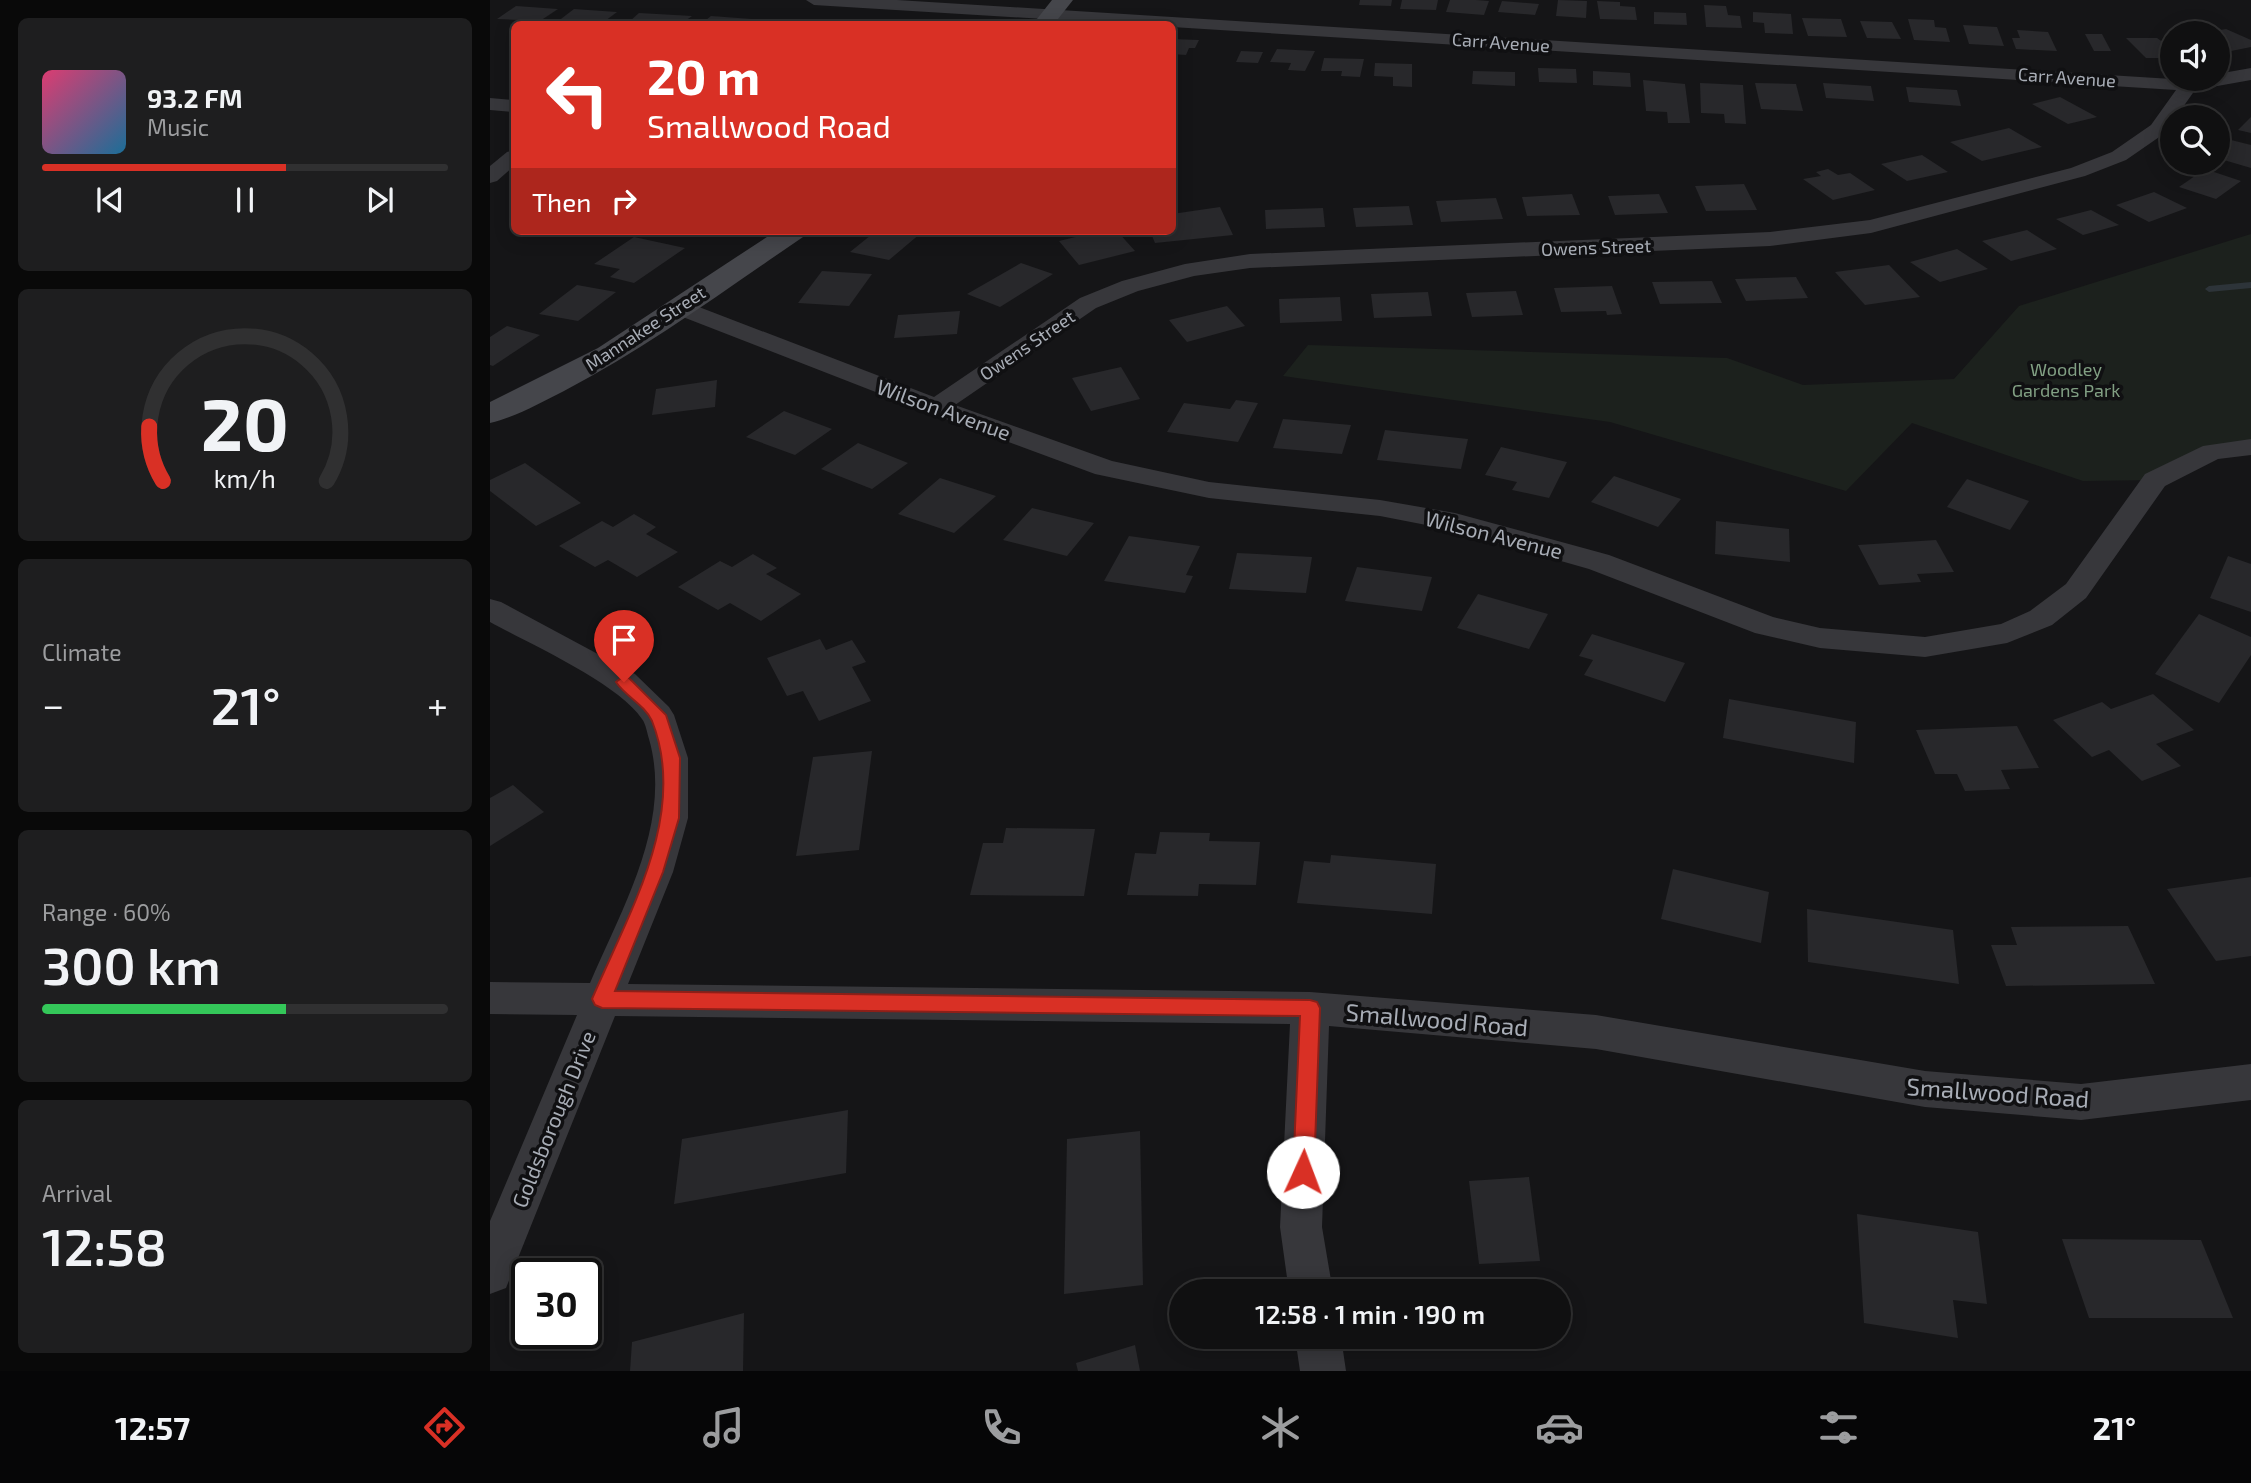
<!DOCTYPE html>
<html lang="en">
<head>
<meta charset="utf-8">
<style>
	:root { --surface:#101011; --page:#1e1e1f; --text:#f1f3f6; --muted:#9c9d9f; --line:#303031; --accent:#d93025 }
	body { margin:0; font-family:"Exo 2",sans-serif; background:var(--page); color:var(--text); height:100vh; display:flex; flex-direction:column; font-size:26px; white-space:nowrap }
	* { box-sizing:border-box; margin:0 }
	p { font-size:23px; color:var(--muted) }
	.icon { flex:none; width:38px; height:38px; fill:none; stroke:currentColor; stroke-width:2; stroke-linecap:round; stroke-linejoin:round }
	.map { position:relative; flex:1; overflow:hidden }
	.details { display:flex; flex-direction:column; gap:18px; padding:18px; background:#090909; width:490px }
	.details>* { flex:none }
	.hud { position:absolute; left:21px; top:21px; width:665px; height:214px; border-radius:10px; box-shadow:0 4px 18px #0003,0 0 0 2px var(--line); background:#d93025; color:#fff; overflow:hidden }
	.controls { position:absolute; left:1670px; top:21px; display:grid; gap:14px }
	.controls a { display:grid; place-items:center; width:70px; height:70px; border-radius:50%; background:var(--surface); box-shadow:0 4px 18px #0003,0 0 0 2px var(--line); font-size:35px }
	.speed { position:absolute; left:21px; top:1258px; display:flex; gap:14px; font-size:35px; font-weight:700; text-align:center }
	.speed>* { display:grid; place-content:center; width:91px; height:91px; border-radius:50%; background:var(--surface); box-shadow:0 4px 18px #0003,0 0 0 2px var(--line); line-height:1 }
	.speed .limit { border:4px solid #111; border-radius:10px; background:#fff; color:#111 }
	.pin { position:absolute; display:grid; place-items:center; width:60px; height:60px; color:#fff; margin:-72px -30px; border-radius:50% 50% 50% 0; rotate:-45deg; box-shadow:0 0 7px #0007 }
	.pin .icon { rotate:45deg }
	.me { position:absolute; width:77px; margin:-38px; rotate:2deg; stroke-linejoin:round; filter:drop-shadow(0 0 5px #0008) }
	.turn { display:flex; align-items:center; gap:24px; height:147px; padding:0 21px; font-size:32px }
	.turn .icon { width:91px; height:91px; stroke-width:2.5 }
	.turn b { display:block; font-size:49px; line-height:60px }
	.then { display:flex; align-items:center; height:66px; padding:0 21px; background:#0003; gap:14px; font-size:26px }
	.big { font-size:52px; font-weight:600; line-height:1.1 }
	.details .card { flex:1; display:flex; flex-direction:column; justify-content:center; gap:10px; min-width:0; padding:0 24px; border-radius:10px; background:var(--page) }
	.details .dial { align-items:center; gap:0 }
	.dial svg { height:182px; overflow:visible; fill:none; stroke:var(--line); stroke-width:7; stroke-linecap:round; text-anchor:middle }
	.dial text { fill:var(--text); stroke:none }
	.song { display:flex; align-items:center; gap:21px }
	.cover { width:84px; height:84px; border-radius:10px; background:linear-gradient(135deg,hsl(340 70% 55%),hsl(200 70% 35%)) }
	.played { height:7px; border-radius:4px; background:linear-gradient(90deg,var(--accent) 60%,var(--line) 60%) }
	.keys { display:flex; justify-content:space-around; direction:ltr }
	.heat { display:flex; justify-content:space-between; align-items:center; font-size:38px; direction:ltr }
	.charge { height:10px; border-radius:5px; background:linear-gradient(90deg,#34c759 60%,var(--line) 0) }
	.trip { position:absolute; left:679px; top:1279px; width:402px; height:70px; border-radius:35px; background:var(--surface); box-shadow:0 4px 18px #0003,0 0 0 2px var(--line); font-weight:600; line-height:70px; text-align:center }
	.tab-bar { display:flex; height:112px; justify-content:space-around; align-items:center; background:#060607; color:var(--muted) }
	.tab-bar .icon { width:49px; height:49px }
	.tab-bar .active { color:var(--accent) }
	.tab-bar b { font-size:32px; color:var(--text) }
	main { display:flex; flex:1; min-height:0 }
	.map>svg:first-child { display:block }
</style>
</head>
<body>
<main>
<section class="details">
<div class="card">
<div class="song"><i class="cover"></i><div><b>93.2 FM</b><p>Music</p></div></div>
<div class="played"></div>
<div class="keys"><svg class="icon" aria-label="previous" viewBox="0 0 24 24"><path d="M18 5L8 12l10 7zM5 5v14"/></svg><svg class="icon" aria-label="pause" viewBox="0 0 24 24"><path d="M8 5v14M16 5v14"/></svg><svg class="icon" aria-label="next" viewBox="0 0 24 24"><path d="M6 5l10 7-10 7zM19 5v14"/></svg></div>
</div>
<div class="card dial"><svg viewBox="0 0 100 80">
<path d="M14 69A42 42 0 1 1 86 69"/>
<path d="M14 69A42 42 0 0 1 8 45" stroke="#d93025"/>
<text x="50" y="56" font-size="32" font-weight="700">20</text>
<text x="50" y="72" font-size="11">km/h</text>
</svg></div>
<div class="card"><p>Climate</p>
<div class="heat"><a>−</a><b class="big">21°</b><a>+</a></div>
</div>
<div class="card"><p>Range · 60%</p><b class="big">300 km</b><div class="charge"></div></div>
<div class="card"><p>Arrival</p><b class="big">12:58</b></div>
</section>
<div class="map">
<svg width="1761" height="1371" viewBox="0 0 1761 1371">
	<rect width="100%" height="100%" fill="#151517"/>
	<!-- green -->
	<path fill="#1c211d" d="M 1761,234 L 1761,447 L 1665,480 L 1593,481 L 1422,423 L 1356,491 L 1120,422 L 793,376 L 818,345 L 1237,358 L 1313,385 L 1464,379 L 1529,306 Z"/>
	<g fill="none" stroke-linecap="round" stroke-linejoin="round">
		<!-- stream -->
		<path fill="#2d3439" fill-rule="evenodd" d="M 1761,282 L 1761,288 L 1719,292 L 1715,289 L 1719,286 Z"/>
	</g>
	<!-- building -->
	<g fill="#28282b">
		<path d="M 870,0 L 902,0 L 901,6 L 869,5 Z"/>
		<path d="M 912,0 L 948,0 L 946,10 L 910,9 Z"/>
		<path d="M 960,0 L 986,0 L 999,1 L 994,15 L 956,12 Z"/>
		<path d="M 1068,0 L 1097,1 L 1096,18 L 1066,16 Z"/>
		<path d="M 1012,1 L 1049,4 L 1045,15 L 1008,12 Z"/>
		<path d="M 1107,1 L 1130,2 L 1130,6 L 1145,7 L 1147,20 L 1110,19 Z"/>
		<path d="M 1214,5 L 1236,6 L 1238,15 L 1250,16 L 1252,28 L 1216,27 Z"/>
		<path d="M 26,6 L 68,9 L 50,21 L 7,19 Z"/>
		<path d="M 84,9 L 127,12 L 111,24 L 67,22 Z"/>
		<path d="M 1164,12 L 1196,13 L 1197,25 L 1164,24 Z"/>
		<path d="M 1263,12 L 1301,14 L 1303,34 L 1275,33 L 1274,23 L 1263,22 Z"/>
		<path d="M 149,13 L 202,16 L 191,24 L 144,24 L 148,21 L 140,21 Z"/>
		<path d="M 221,16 L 262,19 L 255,24 L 211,24 Z"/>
		<path d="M 1312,18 L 1351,19 L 1357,37 L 1318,36 Z"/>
		<path d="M 1418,19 L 1444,20 L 1445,27 L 1456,28 L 1460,42 L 1424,40 Z"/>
		<path d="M 1370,21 L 1402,22 L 1411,39 L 1377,38 Z"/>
		<path d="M 1473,25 L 1507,27 L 1514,46 L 1479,44 Z"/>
		<path d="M 1736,29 L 1761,40 L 1761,47 L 1736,52 L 1727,48 L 1727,33 L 1718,32 Z"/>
		<path d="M 1527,30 L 1558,32 L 1567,51 L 1526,49 L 1522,38 L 1530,38 Z"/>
		<path d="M 1595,34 L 1612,34 L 1621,51 L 1604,51 Z"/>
		<path d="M 1636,38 L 1667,38 L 1674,43 L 1682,43 L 1682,58 L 1656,58 Z"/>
		<path d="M 682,39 L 709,40 L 705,48 L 699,48 L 696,55 L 682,54 Z"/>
		<path d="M 787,49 L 825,51 L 815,71 L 798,70 L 801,63 L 780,62 Z"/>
		<path d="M 751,51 L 773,52 L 768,63 L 746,62 Z"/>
		<path d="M 834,58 L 874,59 L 870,77 L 851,76 L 852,71 L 831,71 Z"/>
		<path d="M 885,63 L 922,64 L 922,87 L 903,86 L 903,77 L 884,76 Z"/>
		<path d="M 1048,68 L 1086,69 L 1087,83 L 1049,82 Z"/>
		<path d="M 983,71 L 1025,72 L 1025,86 L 982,84 Z"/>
		<path d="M 1103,71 L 1140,73 L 1141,87 L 1103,85 Z"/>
		<path d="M 1153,80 L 1195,84 L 1200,123 L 1178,123 L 1177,112 L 1156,111 Z"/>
		<path d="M 1210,83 L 1253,85 L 1256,124 L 1235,123 L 1234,114 L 1211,113 Z"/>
		<path d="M 1265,83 L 1306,84 L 1313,111 L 1271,109 Z"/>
		<path d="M 1333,83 L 1381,86 L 1384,101 L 1336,98 Z"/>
		<path d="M 1416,87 L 1467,90 L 1471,106 L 1419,102 Z"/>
		<path d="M 1570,97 L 1607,117 L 1578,124 L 1542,104 Z"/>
		<path d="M 1761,117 L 1761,133 L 1748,130 Z"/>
		<path d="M 1519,128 L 1552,147 L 1492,161 L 1460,142 Z"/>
		<path d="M 1737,139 L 1761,145 L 1761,168 L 1727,158 L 1727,149 Z"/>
		<path d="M 1432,155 L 1458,172 L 1417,181 L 1391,164 Z"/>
		<path d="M 1338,169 L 1348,175 L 1360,173 L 1385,190 L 1343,200 L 1313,179 L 1331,176 L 1326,172 Z"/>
		<path d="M 1715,169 L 1751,181 L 1726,199 L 1689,187 Z"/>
		<path d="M 1254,184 L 1267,210 L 1216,211 L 1205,186 Z"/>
		<path d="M 1664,192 L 1697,208 L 1659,222 L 1626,205 Z"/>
		<path d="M 1082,194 L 1090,215 L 1037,216 L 1032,197 Z"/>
		<path d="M 1169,194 L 1178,213 L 1125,215 L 1118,196 Z"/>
		<path d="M 1006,198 L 1013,219 L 951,222 L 946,201 Z"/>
		<path d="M 919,206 L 923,225 L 866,227 L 863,208 Z"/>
		<path d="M 730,207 L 743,235 L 665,243 L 660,231 L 682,231 L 682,214 Z"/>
		<path d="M 833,208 L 835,227 L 776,229 L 775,210 Z"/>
		<path d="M 1601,210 L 1629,225 L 1593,235 L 1566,219 Z"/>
		<path d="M 1537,230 L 1567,249 L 1521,261 L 1492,241 Z"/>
		<path d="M 386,231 L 420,231 L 431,233 L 399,260 L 360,252 Z"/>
		<path d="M 627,231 L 645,251 L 589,265 L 569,241 L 602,233 L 606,237 Z"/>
		<path d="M 144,237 L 195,248 L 144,283 L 120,277 L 130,269 L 104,264 Z"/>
		<path d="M 1467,249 L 1498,269 L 1450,282 L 1420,262 Z"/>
		<path d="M 531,263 L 563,274 L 510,307 L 477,294 Z"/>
		<path d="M 1399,265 L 1430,297 L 1375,305 L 1345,272 Z"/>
		<path d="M 332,271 L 382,274 L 359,306 L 308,303 Z"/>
		<path d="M 1306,277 L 1318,298 L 1256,301 L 1245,279 Z"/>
		<path d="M 1222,281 L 1232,303 L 1170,304 L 1162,282 Z"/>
		<path d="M 87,285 L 126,292 L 88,321 L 49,314 Z"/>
		<path d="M 1122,286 L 1132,314 L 1117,315 L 1116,311 L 1071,312 L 1064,288 Z"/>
		<path d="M 1026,291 L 1033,315 L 982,317 L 976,293 Z"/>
		<path d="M 938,292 L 942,316 L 884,318 L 881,294 Z"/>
		<path d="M 850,297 L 852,321 L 790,323 L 789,299 Z"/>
		<path d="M 737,306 L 755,326 L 697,342 L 679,320 Z"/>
		<path d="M 470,311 L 467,334 L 404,338 L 408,315 Z"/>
		<path d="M 17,326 L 50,335 L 3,366 L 0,365 L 0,337 Z"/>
		<path d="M 631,367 L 650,399 L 601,411 L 582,378 Z"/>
		<path d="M 227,380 L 225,407 L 162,415 L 166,389 Z"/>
		<path d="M 746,400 L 768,403 L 748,442 L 677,432 L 694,403 L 740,409 Z"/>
		<path d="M 294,411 L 342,429 L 305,455 L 256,437 Z"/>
		<path d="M 793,419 L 861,425 L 852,454 L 783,448 Z"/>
		<path d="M 895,430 L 978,439 L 971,469 L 887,460 Z"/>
		<path d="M 368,443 L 418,463 L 382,489 L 331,469 Z"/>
		<path d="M 1011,447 L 1077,462 L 1059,498 L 1022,490 L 1027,482 L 995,475 Z"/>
		<path d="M 35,463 L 91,503 L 46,526 L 0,491 L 0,480 Z"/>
		<path d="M 1124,476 L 1191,499 L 1168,527 L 1101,502 Z"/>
		<path d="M 450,478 L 506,496 L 464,533 L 408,514 Z"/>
		<path d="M 1477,479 L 1539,501 L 1520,530 L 1457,507 Z"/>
		<path d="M 542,508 L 604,523 L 577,556 L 513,540 Z"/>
		<path d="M 144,514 L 166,527 L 156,534 L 188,552 L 147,577 L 118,560 L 105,567 L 69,546 L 112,521 L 123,527 Z"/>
		<path d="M 1226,521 L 1299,529 L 1300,562 L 1225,554 Z"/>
		<path d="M 639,536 L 710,546 L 696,575 L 703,576 L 695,593 L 614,581 Z"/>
		<path d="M 1446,540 L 1464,572 L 1427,574 L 1431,582 L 1389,585 L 1368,545 Z"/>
		<path d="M 747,553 L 822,557 L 816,593 L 739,589 Z"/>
		<path d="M 263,554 L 287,568 L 276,574 L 311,594 L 271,621 L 240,603 L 228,610 L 188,587 L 230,561 L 242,567 Z"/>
		<path d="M 1738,556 L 1761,564 L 1761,612 L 1720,598 Z"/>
		<path d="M 867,567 L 942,577 L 932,611 L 855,601 Z"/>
		<path d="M 988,594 L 1058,614 L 1039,649 L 967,628 Z"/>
		<path d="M 1709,614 L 1761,637 L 1761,655 L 1729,703 L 1665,674 Z"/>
		<path d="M 1102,634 L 1195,663 L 1175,702 L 1094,675 L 1103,660 L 1089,656 Z"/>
		<path d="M 330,639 L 336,650 L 362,640 L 376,662 L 362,667 L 381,701 L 329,721 L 313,691 L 297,696 L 277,658 Z"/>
		<path d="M 1663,694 L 1704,730 L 1666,744 L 1691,766 L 1652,781 L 1619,750 L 1602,757 L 1563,720 L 1612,702 L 1621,709 Z"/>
		<path d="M 1239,699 L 1366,722 L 1364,763 L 1233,738 Z"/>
		<path d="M 1527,726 L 1549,768 L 1511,770 L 1520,789 L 1475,791 L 1467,774 L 1445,774 L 1426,730 Z"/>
		<path d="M 382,751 L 369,850 L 306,856 L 323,757 Z"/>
		<path d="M 23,785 L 54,812 L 0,846 L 0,798 Z"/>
		<path d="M 516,828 L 605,829 L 594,896 L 480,895 L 493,843 L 513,843 Z"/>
		<path d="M 670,832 L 720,833 L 719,841 L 770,842 L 766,885 L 709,884 L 708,896 L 637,895 L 645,853 L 666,854 Z"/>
		<path d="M 841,855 L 946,864 L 942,914 L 807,903 L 814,861 L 840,863 Z"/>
		<path d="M 1183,869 L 1279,892 L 1271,943 L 1171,919 Z"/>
		<path d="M 1761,877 L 1761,956 L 1726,961 L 1677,889 Z"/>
		<path d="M 1317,909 L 1463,930 L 1469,984 L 1318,962 Z"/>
		<path d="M 1638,926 L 1665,984 L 1516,986 L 1501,945 L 1527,945 L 1521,927 Z"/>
		<path d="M 358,1110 L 356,1173 L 184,1204 L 192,1139 Z"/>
		<path d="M 650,1131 L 653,1285 L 574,1294 L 577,1139 Z"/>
		<path d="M 1039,1177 L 1050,1261 L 989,1264 L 979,1181 Z"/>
		<path d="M 1367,1214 L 1488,1232 L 1497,1304 L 1463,1300 L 1468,1338 L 1374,1323 Z"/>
		<path d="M 1572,1239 L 1711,1240 L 1743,1318 L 1599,1318 Z"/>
		<path d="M 254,1313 L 253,1371 L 140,1371 L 142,1342 Z"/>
		<path d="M 645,1345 L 650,1371 L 588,1371 L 586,1363 Z"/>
	</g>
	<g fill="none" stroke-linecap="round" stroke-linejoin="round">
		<!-- street -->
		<g fill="#37373b" fill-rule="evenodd">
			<path d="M 316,0 L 407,0 L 1682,79 L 1727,79 L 1727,74 L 1761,68 L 1761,80 L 1705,90 L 1686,117 L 1682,117 L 1682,123 L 1675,133 L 1636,160 L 1595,176 L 1381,233 L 1280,246 L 760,268 L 704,276 L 648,291 L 606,308 L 465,405 L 622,461 L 719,482 L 890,500 L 965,513 L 1119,555 L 1283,617 L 1330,628 L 1435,637 L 1511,624 L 1540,611 L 1576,584 L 1655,474 L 1713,446 L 1761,439 L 1761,455 L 1728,459 L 1675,486 L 1596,598 L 1562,625 L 1517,643 L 1435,657 L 1330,648 L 1265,633 L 1099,569 L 962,530 L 890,516 L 719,498 L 605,474 L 437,412 L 180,312 L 176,307 L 180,302 L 196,302 L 444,397 L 590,298 L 632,281 L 695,264 L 760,254 L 1280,232 L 1380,220 L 1581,168 L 1622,152 L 1661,125 L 1686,90 L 682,27 L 682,24 L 636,24 L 324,5 Z"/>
			<path d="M 0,98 L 24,100 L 24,112 L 0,110 Z"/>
			<path d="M 24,150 L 24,166 L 7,181 L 0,183 L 0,166 L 17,152 Z"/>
			<path d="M 0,599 L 11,602 L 145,674 L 179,707 L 184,715 L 198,758 L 198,818 L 183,872 L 138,984 L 820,992 L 1106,1015 L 1435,1071 L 1591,1084 L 1761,1064 L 1761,1100 L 1591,1120 L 1435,1107 L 1106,1049 L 839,1026 L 832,1227 L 843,1292 L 799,1292 L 790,1227 L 800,1024 L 125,1016 L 16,1288 L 0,1294 L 0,1221 L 87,1015 L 0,1014 L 0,982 L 100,983 C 132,908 183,822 159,739 C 157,733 156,724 152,719 C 128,683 40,644 0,622 Z"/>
			<path d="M 805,1337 L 851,1337 L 856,1371 L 810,1371 Z"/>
		</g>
		<!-- secondary -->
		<g fill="#45464b" fill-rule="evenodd">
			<path d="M 562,0 L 583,0 L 564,24 L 543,24 Z"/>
			<path d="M 286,231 L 317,231 L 313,237 C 235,290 158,347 74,391 C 50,403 26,417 0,423 L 0,402 L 108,348 Z"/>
		</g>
	</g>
	<!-- route -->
	<path fill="#d93025" stroke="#8d1f18" stroke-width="2" d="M 134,676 L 139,678 L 176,715 L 190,758 L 189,818 L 173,872 L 125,991 L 820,1000 L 827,1002 L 830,1008 L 824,1172 L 821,1179 L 813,1182 L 806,1179 L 803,1172 L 810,1016 L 112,1008 L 105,1005 L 102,999 C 138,914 199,814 162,721 C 155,705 135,696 126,682 Z"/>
	<g text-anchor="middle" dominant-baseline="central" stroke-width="7" stroke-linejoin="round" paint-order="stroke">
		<!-- far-street labels -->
		<g font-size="18" fill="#a8adb6" stroke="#101012">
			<text transform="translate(1011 42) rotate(4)">Carr Avenue</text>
			<text transform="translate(1577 77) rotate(4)">Carr Avenue</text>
			<text transform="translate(1106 247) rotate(-2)">Owens Street</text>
			<text transform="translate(155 328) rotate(-33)">Mannakee Street</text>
			<text transform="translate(537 345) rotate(-34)">Owens Street</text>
		</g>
		<!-- far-park labels -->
		<g font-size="18" fill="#819f83" stroke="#101012">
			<text x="1576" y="369">Woodley<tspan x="1576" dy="21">Gardens Park</tspan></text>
		</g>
		<!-- street labels -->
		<g font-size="21" fill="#a8adb6" stroke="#101012">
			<text transform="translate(454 409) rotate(20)">Wilson Avenue</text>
			<text transform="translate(1004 534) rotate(14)">Wilson Avenue</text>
			<text transform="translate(63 1119) rotate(-68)">Goldsborough Drive</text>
		</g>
		<!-- near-street labels -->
		<g font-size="24" fill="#a8adb6" stroke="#101012">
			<text transform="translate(947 1019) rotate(5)">Smallwood Road</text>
			<text transform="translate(1508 1092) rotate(4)">Smallwood Road</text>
		</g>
	</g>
</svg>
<div class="controls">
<a><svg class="icon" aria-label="sound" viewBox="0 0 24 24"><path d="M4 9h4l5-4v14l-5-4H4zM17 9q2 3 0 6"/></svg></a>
<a><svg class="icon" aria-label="search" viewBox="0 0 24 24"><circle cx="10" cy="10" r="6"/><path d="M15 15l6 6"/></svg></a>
</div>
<div class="speed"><div class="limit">30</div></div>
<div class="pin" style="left:134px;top:682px;background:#d93025"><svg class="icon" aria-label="arrive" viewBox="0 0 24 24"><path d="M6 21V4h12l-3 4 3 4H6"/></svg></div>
<svg class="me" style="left:813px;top:1172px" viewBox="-20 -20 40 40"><circle r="19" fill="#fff"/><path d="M0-13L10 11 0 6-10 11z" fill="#d93025"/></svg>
<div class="trip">12:58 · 1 min · 190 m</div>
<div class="hud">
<div class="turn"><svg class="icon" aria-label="left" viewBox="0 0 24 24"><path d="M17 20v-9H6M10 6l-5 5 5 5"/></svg><div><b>20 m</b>Smallwood Road</div></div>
<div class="then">Then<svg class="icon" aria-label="right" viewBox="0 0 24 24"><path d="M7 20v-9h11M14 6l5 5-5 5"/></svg></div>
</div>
</div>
</main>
<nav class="tab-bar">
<b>12:57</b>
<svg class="icon active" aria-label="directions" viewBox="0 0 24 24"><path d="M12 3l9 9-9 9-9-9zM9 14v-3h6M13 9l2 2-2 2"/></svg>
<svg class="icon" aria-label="music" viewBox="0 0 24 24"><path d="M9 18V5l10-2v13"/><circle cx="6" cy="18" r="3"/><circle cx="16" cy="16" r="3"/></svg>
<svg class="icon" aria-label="phone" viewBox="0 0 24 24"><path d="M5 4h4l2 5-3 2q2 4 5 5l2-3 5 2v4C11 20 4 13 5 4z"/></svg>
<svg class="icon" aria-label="climate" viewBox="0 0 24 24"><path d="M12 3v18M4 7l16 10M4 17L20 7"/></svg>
<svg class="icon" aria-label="car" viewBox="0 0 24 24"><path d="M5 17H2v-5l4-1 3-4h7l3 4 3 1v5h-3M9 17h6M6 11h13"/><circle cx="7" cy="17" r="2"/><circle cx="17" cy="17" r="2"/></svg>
<svg class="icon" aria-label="filters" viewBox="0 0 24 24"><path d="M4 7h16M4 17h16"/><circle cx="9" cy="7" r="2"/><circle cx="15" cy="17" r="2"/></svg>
<b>21°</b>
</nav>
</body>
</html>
